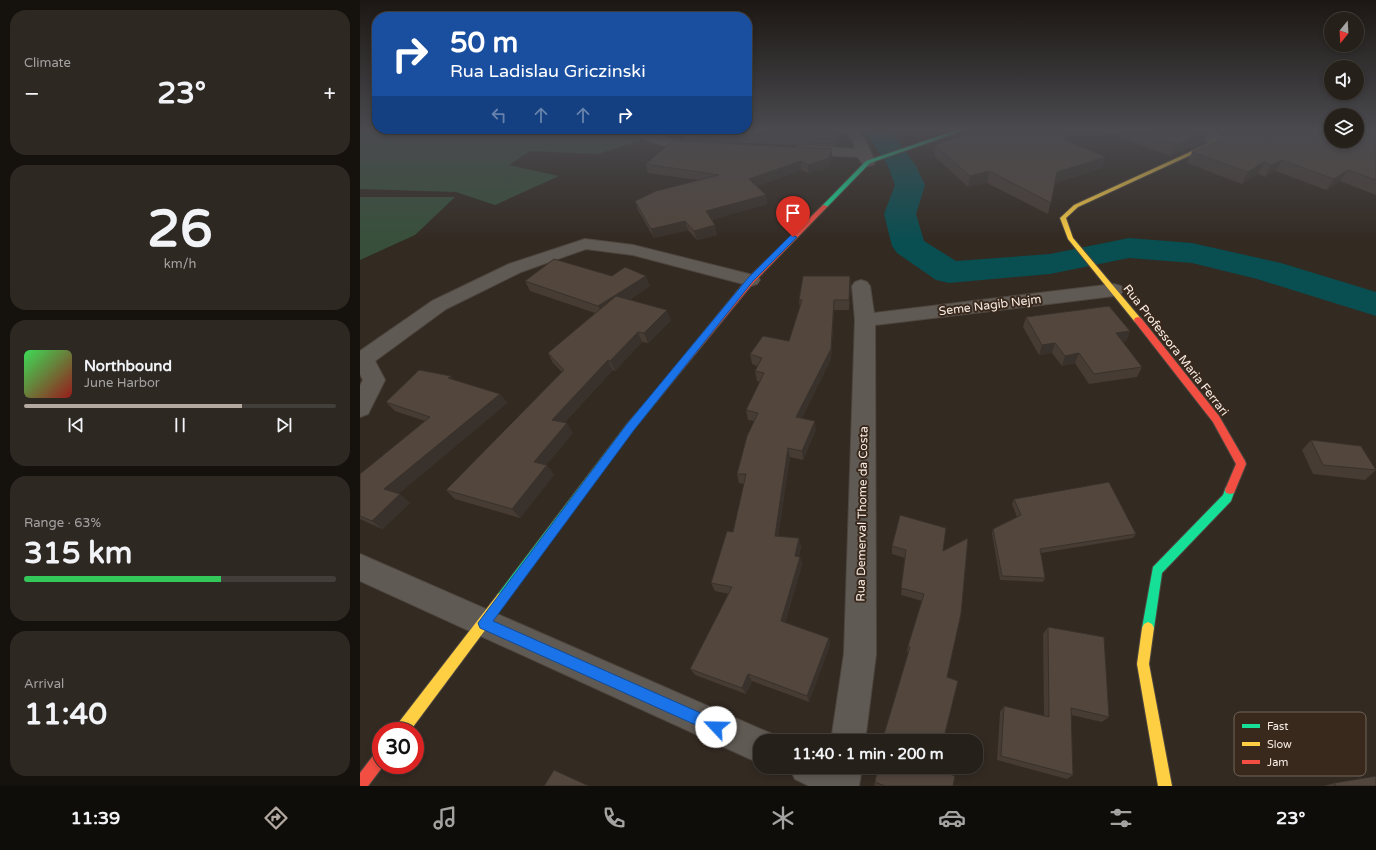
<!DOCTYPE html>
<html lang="en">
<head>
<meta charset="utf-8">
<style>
	:root { --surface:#26201a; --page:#2e2823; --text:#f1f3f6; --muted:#a4a3a2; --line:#423e39; --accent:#b3a9a1 }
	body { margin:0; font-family:"Varela Round",sans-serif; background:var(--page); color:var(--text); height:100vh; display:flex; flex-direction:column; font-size:15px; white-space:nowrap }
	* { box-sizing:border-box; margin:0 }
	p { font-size:13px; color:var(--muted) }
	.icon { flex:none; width:22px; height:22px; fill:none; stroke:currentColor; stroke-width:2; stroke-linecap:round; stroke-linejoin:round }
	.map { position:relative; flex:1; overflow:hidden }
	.side { display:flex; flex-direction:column; gap:10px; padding:10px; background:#15120e; width:360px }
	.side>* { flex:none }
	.banner { position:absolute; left:12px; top:12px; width:380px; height:122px; border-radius:16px; box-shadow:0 2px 6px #0003,0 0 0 1px var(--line); background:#1a4fa0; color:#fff; overflow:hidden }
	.needle { width:26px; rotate:198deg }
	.tools { position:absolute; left:964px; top:12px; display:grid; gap:8px }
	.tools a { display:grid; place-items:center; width:40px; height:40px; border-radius:50%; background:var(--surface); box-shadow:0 2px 6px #0003,0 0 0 1px var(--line); font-size:20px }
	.speed { position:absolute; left:12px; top:722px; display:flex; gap:8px; font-size:20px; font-weight:700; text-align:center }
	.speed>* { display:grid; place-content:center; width:52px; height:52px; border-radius:50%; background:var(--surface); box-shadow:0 2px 6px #0003,0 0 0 1px var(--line); line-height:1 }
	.speed .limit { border:6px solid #d22; background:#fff; color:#111 }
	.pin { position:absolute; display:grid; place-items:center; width:34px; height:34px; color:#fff; margin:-41px -17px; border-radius:50% 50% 50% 0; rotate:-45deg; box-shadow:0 0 4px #0007 }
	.pin .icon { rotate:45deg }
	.me { position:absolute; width:44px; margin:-22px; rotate:294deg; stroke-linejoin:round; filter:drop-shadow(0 0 3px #0008) }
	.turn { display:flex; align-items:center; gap:14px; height:84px; padding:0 12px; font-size:18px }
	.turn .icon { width:52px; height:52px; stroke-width:2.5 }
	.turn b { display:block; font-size:28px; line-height:34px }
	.lanes { display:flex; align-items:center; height:38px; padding:0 12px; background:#0003; justify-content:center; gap:20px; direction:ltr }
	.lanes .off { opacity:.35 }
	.big { font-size:30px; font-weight:700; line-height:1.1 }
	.side .widget { flex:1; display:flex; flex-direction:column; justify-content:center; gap:6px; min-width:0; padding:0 14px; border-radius:16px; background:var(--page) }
	.side .dial { align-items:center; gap:0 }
	.dial b { font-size:52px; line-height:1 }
	.song { display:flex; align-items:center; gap:12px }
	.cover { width:48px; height:48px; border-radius:6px; background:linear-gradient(135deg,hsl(130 70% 55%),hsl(0 70% 35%)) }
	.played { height:4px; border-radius:2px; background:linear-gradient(90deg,var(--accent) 70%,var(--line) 70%) }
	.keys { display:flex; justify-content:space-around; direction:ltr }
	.heat { display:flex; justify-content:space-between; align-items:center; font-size:22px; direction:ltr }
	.charge { height:6px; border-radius:3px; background:linear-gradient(90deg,#34c759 63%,var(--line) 0) }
	.trip { position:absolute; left:393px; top:734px; width:230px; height:40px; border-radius:16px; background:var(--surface); box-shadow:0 2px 6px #0003,0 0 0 1px var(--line); font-weight:700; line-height:40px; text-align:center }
	.menu { display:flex; height:64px; justify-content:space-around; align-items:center; background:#0f0d0a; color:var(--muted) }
	.menu .icon { width:28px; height:28px }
	.menu .active { color:var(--accent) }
	.menu b { font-size:18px; color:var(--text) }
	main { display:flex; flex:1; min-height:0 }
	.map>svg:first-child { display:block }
</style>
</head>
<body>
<main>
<section class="side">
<div class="widget"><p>Climate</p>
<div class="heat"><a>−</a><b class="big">23°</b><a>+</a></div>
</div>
<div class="widget dial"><b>26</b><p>km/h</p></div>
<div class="widget">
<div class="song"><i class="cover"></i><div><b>Northbound</b><p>June Harbor</p></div></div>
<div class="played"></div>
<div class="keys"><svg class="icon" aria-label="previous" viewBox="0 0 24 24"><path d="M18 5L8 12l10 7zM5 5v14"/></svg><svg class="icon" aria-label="pause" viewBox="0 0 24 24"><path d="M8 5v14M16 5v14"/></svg><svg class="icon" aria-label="next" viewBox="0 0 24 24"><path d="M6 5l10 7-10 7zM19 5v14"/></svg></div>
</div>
<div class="widget"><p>Range · 63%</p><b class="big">315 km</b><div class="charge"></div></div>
<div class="widget"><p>Arrival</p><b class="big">11:40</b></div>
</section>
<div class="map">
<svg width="1016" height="786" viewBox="0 0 1016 786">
	<rect width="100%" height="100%" fill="#332a22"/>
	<!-- green -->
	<g fill="#38503b">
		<path d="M 0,131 L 309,131 L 238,154 L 170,151 L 149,165 L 199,176 L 135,205 L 96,192 L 0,189 Z"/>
		<path d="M 0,197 L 95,197 L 55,235 L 0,260 Z"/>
	</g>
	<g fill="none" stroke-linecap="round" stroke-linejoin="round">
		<!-- river -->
		<path fill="#094e51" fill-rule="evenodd" d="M 505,131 L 531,131 L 556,166 L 565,185 L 556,214 L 564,241 L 596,261 L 690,254 L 769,238 L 832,243 L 921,263 L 1016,292 L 1016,316 L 897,279 L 832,263 L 769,258 L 690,274 L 589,283 L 576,280 L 537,253 L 532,246 L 524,214 L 535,185 L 528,166 Z"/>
		<defs>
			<g id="street">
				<path d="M 280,131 L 292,131 L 292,133 L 319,141 L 345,143 L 347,146 L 345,149 C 324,154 300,144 280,138 L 279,135 Z"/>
				<path d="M 484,131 L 498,131 L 505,139 L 515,162 L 513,165 L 508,166 L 503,165 L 498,157 L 442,154 L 437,153 L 435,150 L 437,147 L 442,146 L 495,149 L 492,140 Z"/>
				<path d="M 831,131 C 842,131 859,130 867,141 L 865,144 L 855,144 L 832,134 Z"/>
				<path d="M 225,239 L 273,245 L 397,276 L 400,280 L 397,284 L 391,286 L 273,255 L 226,249 L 161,272 L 86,309 L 15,361 L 25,380 L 8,414 L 0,417 L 0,386 L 3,380 L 0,374 L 0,351 L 72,301 L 149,264 Z"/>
				<path d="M 501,280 L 507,282 L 510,286 L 514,313 L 754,284 L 761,286 L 763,290 L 761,294 L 754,296 L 515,325 L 516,654 L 505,741 L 471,741 L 484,654 L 495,320 L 492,286 L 495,282 Z"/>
				<path d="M 0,554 L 412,734 L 415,741 L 400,741 L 400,763 L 388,758 L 0,581 Z"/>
				<path d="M 429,767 L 502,767 L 499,786 L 449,786 L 435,779 Z"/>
			</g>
			<g id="fast">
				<path d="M 594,131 L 602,131 L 510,163 L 467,207 L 462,206 L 506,161 Z"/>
				<path d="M 292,398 L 295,399 L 297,401 L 295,403 L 273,430 L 146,602 L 142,604 L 138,602 L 136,598 L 138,594 L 267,424 L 289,399 Z"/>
				<path d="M 870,486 L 874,487 L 875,490 L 871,501 L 802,573 L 794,628 L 792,632 L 788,634 L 784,632 L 782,628 L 793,567 L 863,495 L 866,487 Z"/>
			</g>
			<g id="slow">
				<path d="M 876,131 L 883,131 L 718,207 L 706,218 L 713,238 L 782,320 L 781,322 L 775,322 L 708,239 L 700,218 L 714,205 Z"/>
				<path d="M 142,592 L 146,594 L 148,598 L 146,602 L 50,731 L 34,731 L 36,726 L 138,594 Z"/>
				<path d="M 788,622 L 792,624 L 794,628 L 789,664 L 812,786 L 798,786 L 777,664 L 782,628 L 784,624 Z"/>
			</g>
			<g id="jam">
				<path d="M 463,205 L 468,206 L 394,282 L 295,403 L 289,403 L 287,401 L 289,399 L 388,278 Z"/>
				<path d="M 778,317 L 781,318 L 859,416 L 885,461 L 886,464 L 874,493 L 870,494 L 866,493 L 865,490 L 876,464 L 853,422 L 775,322 L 774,320 L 775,318 Z"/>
				<path d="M 21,750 L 21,765 L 24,765 L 8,786 L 0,786 L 0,773 L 16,752 Z"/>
			</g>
		</defs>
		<!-- street casing -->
		<use href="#street" stroke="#4e4740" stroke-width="2"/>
		<!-- fast casing -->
		<use href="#fast" stroke="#4e4740" stroke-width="2"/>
		<!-- slow casing -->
		<use href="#slow" stroke="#4e4740" stroke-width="2"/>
		<!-- jam casing -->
		<use href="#jam" stroke="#4e4740" stroke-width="2"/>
		<!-- street -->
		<use href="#street" fill="#605a54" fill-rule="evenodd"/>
		<!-- fast -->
		<use href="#fast" fill="#16e098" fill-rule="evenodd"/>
		<!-- slow -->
		<use href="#slow" fill="#ffcf43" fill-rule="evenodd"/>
		<!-- jam -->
		<use href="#jam" fill="#f24e42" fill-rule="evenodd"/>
	</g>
	<!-- wall -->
	<g fill="#473c34">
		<path d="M 323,131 L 479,131 L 479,135 L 475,147 L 324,140 L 322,132 Z"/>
		<path d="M 745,131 L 849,131 L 844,141 L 810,156 Z"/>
		<path d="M 853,131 L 866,131 L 861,134 Z"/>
		<path d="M 1016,131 L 1016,195 L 980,181 L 966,190 L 916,171 L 905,177 L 898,174 L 882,184 L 827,163 L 832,152 Z"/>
		<path d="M 706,141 L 742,168 L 695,183 L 688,214 L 627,183 L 608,187 L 574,156 L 575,145 Z"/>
		<path d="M 472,157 L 470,167 L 448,173 L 442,170 L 397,186 L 406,195 L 407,204 L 351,220 L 357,235 L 337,240 L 328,230 L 294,238 L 278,210 L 275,201 L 338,180 L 288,173 L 286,164 Z"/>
		<path d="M 490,276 L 491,286 L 489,310 L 474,310 L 471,359 L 442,418 L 456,430 L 443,460 L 430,457 L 418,536 L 439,538 L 441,547 L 439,556 L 440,557 L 442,565 L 425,623 L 469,638 L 470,645 L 449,702 L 392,681 L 386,694 L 335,675 L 330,669 L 369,594 L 355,591 L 351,583 L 373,532 L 384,484 L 379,483 L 377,474 L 394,421 L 388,420 L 386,410 L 400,382 L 397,381 L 395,371 L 397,366 L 392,364 L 390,354 L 429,341 L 440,309 L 439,300 Z"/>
		<path d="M 165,281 L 290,286 L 269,300 L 311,320 L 288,343 L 282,342 L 255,371 L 253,370 L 205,422 L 213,433 L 186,465 L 187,465 L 194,475 L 160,518 L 95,499 L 86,490 L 202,372 L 193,363 L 188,353 L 235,313 L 170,291 Z"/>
		<path d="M 666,317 L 770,331 L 766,341 L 762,342 L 782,367 L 777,377 L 729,384 L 715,363 L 702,366 L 692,353 L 679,355 L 663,327 Z"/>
		<path d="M 91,376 L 94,380 L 140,394 L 147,403 L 38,494 L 50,503 L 22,529 L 0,519 L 0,474 L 65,421 L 35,411 L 26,402 Z"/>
		<path d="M 951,440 L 1016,470 L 1005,480 L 953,474 L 942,450 Z"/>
		<path d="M 654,499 L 776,534 L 773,538 L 681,553 L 685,578 L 683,582 L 640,580 L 632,533 L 633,529 L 657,517 L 652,504 Z"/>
		<path d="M 532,546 L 583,551 L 587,677 L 583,741 L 548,653 L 547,652 L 548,646 L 562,601 L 541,595 L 545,558 L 532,554 Z"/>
		<path d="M 688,627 L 749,717 L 742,722 L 711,715 L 713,775 L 707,779 L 637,760 L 640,712 L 644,706 L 684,716 L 683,634 Z"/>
		<path d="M 576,769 L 593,786 L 516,786 L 514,785 L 515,782 Z"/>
		<path d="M 974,783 L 1016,786 L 964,786 Z"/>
	</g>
	<!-- shaded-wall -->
	<g fill="#39312b">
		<path d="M 477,131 L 479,131 L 479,135 L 475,147 L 475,139 Z"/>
		<path d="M 708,131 L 710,131 L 702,151 L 704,140 Z"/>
		<path d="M 847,131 L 849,131 L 844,141 L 810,156 L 815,145 Z"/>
		<path d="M 862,131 L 866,131 L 861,134 Z"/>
		<path d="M 472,149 L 472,157 L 470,167 L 448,173 L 448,165 Z"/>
		<path d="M 746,157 L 742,168 L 694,183 L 697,172 Z"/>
		<path d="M 922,160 L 916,171 L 905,177 L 911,165 Z"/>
		<path d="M 441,161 L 442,170 L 391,188 L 389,179 Z"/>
		<path d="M 904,162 L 898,174 L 882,184 L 888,172 Z"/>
		<path d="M 988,170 L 980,181 L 966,190 L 974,179 Z"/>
		<path d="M 629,171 L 627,183 L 608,187 L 610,176 Z"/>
		<path d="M 406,195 L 407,204 L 348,221 L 346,211 Z"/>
		<path d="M 325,221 L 328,230 L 294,238 L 291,229 Z"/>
		<path d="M 355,225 L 357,235 L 337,240 L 334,231 Z"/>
		<path d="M 286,276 L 290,286 L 243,316 L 238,306 Z"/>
		<path d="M 490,276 L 491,286 L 489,310 L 489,300 Z"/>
		<path d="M 474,300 L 474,310 L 471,359 L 438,426 L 436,417 Z"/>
		<path d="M 307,310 L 311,320 L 288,343 L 284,333 Z"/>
		<path d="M 770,331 L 766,341 L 752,343 L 756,333 Z"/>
		<path d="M 278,332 L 282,342 L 255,371 L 250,361 Z"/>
		<path d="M 695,343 L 692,353 L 679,355 L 682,345 Z"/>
		<path d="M 719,353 L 715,363 L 702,366 L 705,356 Z"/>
		<path d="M 248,360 L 253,370 L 198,429 L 192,420 Z"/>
		<path d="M 91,376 L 98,385 L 88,378 Z"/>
		<path d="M 140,394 L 147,403 L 34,498 L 24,489 Z"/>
		<path d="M 455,421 L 456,430 L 443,460 L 442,451 Z"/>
		<path d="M 207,423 L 213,433 L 181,471 L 174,462 Z"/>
		<path d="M 428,448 L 430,457 L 417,544 L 415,536 Z"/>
		<path d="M 187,465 L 194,475 L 160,518 L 152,509 Z"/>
		<path d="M 40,494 L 50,503 L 22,529 L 12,521 Z"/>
		<path d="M 439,538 L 441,547 L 437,564 L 435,556 Z"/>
		<path d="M 440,557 L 442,565 L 423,629 L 421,621 Z"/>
		<path d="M 469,638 L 470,645 L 449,702 L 447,696 Z"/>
		<path d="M 388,674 L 392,681 L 386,694 L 382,688 Z"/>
	</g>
	<!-- building -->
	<g fill="#52463d" stroke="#39312b">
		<path d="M 323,131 L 477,131 L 475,139 L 322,132 Z"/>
		<path d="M 615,131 L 708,131 L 704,140 L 746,157 L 697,172 L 691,203 L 629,171 L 610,176 L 575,145 Z"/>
		<path d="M 777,131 L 847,131 L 815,145 Z"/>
		<path d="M 877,131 L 971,131 L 971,141 L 997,141 L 997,131 L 1016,131 L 1016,180 L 988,170 L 974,179 L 922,160 L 911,165 L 904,162 L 888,172 L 832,152 Z"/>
		<path d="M 312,141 L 472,149 L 469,158 L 448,165 L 441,161 L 389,179 L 406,195 L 346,211 L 355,225 L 334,231 L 325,221 L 291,229 L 275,201 L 296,191 L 359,175 L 286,164 Z"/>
		<path d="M 194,259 L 252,276 L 265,267 L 286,276 L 238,306 L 165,281 Z"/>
		<path d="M 443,276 L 490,276 L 489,300 L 474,300 L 471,349 L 436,417 L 455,421 L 442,451 L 428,448 L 415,536 L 439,538 L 435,556 L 440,557 L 421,621 L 469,638 L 447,696 L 388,674 L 382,688 L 330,669 L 372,587 L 351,583 L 367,531 L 373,532 L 386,474 L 377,474 L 387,436 L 398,413 L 386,410 L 404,373 L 395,371 L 402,358 L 390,354 L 403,336 L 429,341 L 442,300 L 439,300 Z"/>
		<path d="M 256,296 L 307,310 L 284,333 L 278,332 L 250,361 L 248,360 L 192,420 L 207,423 L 174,462 L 187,465 L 152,509 L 86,490 L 204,370 L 188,353 Z"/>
		<path d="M 749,306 L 770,331 L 756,333 L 782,367 L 734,374 L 719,353 L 705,356 L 695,343 L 682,345 L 666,317 Z"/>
		<path d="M 59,370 L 91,376 L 88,378 L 140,394 L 24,489 L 40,494 L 12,521 L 0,516 L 0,474 L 70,417 L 26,402 Z"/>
		<path d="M 951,440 L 1001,446 L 1016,470 L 963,465 Z"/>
		<path d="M 749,482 L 776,534 L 680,549 L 685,578 L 642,576 L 633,529 L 661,515 L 654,499 Z"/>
		<path d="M 540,515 L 586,528 L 583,551 L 608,538 L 601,614 L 587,677 L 598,681 L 583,741 L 522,741 L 550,647 L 548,646 L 564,594 L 541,588 L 546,550 L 532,546 Z"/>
		<path d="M 688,627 L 744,637 L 749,717 L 711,708 L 713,775 L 641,756 L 644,706 L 689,717 Z"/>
		<path d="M 518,767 L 576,767 L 576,769 L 595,776 L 593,786 L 525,786 L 515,782 Z"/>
		<path d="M 194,770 L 229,786 L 184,786 Z"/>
		<path d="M 1016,776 L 1016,786 L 976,786 L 974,783 Z"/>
	</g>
	<!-- sky -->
	<linearGradient id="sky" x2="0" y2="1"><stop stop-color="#1c1713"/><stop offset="0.54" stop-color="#4a4a4f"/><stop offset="1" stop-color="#4a4a4f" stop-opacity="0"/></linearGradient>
	<rect width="1016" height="241" fill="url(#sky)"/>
	<!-- route -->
	<path fill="#1a73e8" stroke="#114b97" d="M 431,235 L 437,237 L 393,281 L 274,430 L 133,621 L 361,722 L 363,727 L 361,732 L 356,734 L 120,628 L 118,623 L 267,424 L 388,278 Z"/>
	<g text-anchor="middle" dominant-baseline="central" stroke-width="4" stroke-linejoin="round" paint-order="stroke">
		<!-- street labels -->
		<g font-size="12" fill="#f8ede5" stroke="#39291c">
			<text transform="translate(630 305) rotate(-7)">Seme Nagib Nejm</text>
			<text transform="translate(816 350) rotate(52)">Rua Professora Maria Ferrari</text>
			<text transform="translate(502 514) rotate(-89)">Rua Demerval Thome da Costa</text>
		</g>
	</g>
	<!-- legend -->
	<rect x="874" y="712" width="132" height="64" rx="6" fill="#39291c" stroke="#726458" stroke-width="1"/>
	<rect x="882" y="724" width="18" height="4" fill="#16e098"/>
	<rect x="882" y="742" width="18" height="4" fill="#ffcf43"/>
	<rect x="882" y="760" width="18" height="4" fill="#f24e42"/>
	<g font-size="11" fill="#f8ede5">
		<text x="907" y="730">Fast</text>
		<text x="907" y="748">Slow</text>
		<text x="907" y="766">Jam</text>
	</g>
</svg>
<div class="tools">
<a><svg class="needle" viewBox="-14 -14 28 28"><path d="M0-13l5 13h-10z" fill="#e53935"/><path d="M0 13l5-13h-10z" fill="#a4a3a2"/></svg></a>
<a><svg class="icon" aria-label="sound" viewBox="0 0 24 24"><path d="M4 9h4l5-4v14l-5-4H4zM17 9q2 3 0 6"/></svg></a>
<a><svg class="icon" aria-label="layers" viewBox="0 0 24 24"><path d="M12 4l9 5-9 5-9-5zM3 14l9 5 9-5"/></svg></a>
</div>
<div class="speed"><div class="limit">30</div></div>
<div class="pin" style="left:433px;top:237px;background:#d93025"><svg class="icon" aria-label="arrive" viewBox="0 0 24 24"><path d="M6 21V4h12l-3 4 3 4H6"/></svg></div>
<svg class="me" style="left:356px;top:727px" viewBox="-20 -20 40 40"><circle r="19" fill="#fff"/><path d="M0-13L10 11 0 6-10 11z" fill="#1a73e8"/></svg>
<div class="trip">11:40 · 1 min · 200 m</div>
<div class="banner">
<div class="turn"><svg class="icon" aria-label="right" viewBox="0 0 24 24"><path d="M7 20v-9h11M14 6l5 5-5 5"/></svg><div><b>50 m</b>Rua Ladislau Griczinski</div></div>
<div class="lanes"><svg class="icon off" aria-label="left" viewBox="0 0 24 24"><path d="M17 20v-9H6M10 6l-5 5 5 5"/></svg><svg class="icon off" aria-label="ahead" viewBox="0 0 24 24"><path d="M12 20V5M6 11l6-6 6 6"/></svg><svg class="icon off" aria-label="ahead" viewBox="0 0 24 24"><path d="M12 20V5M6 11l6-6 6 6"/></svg><svg class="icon" aria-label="right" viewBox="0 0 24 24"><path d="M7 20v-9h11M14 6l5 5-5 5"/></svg></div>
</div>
</div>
</main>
<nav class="menu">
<b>11:39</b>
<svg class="icon active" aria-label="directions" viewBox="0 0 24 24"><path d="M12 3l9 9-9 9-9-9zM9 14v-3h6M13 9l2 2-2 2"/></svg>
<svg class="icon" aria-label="music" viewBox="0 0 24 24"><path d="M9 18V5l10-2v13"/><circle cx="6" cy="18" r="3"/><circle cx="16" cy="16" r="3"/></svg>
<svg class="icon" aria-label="phone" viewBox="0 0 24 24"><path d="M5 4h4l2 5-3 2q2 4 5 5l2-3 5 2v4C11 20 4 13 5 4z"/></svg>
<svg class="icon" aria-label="climate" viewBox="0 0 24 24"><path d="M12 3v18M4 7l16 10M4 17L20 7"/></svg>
<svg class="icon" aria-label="car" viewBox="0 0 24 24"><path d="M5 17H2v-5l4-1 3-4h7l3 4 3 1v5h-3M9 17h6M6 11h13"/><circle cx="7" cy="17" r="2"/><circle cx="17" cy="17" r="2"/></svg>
<svg class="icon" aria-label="filters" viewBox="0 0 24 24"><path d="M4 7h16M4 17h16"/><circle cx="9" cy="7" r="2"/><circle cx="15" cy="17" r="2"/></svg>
<b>23°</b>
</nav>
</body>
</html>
